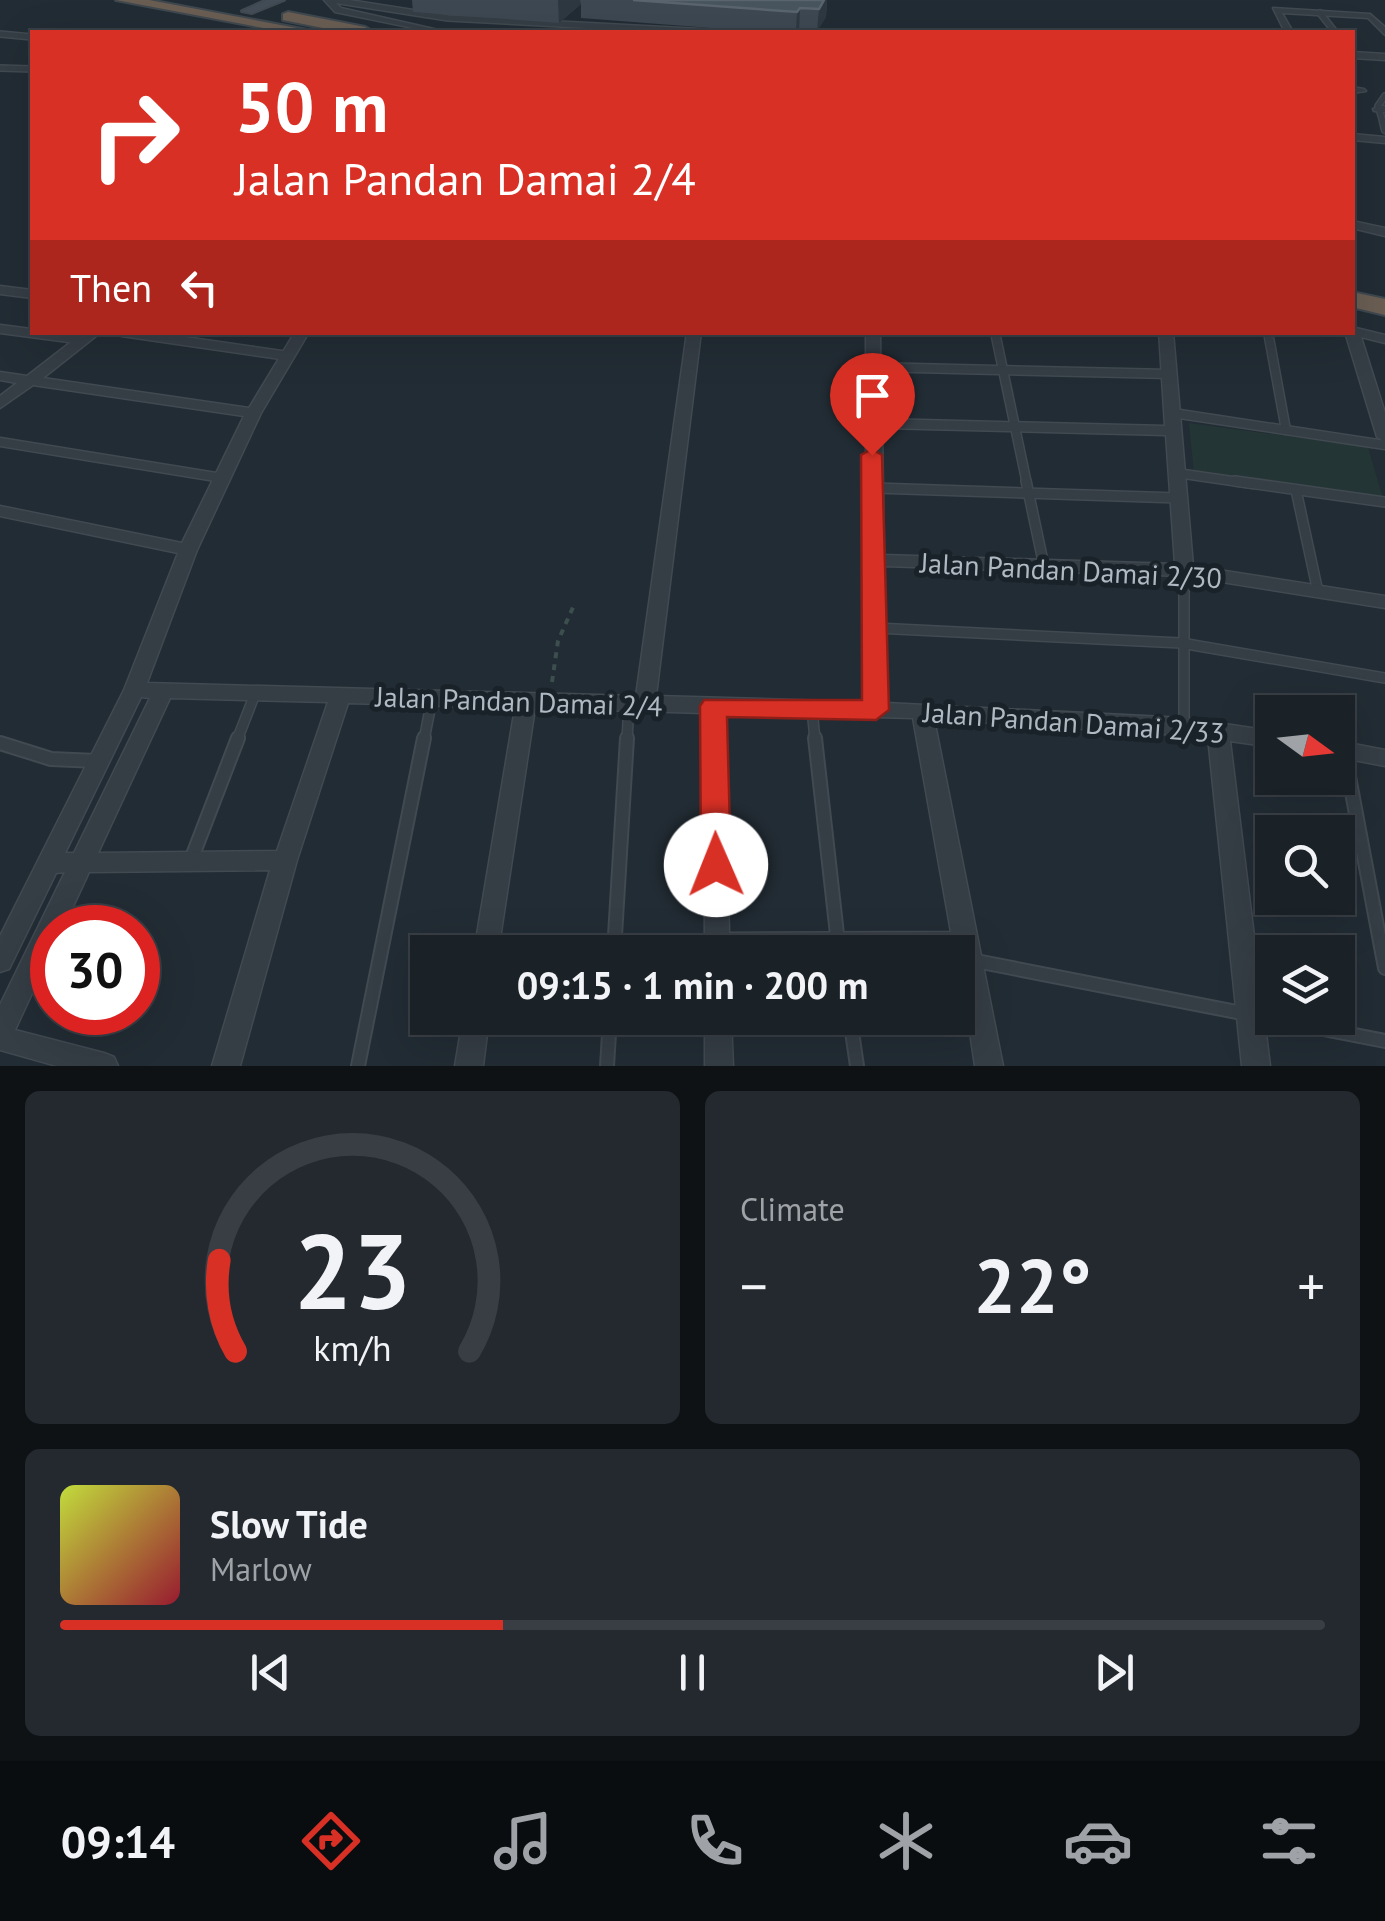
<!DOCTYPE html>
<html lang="en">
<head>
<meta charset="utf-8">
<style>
	:root { --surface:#1a2127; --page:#23292f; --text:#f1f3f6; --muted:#9fa3a7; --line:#383e44; --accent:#d93025 }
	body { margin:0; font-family:"PT Sans",sans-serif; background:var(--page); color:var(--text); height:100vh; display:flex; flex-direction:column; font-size:38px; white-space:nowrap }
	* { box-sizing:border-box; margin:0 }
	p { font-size:32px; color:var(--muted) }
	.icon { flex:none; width:55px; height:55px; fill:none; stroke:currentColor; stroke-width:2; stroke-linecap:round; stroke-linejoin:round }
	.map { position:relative; height:1066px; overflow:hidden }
	.details { display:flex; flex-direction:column; gap:25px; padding:25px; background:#0e1215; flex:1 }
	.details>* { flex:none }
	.top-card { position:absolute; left:30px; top:30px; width:1325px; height:305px; border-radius:0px; box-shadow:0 10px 40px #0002,0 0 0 2px var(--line); background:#d93025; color:#fff; overflow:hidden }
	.needle { width:65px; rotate:105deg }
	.buttons { position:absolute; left:1255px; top:695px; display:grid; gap:20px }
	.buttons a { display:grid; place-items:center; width:100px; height:100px; border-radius:0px; background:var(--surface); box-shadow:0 10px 40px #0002,0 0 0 2px var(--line); font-size:50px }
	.speed { position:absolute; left:30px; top:905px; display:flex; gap:20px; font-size:50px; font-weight:700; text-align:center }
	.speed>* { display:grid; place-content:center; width:130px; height:130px; border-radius:50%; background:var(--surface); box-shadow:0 10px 40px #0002,0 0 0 2px var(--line); line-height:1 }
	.speed .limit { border:15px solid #d22; background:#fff; color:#111 }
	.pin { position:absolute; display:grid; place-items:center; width:85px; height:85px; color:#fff; margin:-102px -42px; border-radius:50% 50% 50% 0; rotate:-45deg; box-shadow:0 0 10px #0007 }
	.pin .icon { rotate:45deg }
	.me { position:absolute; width:110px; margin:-55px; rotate:359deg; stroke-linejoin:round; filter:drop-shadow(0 0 8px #0008) }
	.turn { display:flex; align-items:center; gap:35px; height:210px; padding:0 40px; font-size:45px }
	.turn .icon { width:130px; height:130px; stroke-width:2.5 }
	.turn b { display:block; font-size:70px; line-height:85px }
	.then { display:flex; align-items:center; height:95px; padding:0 40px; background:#0003; gap:20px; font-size:38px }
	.big { font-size:75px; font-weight:700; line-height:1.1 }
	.details .tile { flex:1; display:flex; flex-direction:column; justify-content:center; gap:15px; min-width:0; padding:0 35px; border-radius:15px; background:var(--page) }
	.details .dial { align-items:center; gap:0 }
	.dial svg { height:260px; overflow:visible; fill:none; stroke:var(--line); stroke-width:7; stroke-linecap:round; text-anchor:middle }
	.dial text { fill:var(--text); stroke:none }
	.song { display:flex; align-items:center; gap:30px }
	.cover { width:120px; height:120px; border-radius:15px; background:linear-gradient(135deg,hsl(70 70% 55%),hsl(350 70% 35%)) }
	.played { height:10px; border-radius:5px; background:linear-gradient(90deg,var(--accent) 35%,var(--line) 35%) }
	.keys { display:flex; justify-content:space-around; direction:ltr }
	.heat { display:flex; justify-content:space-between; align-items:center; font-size:55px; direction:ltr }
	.details .tiles { flex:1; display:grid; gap:25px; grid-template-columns:1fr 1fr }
	.tile:last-child { grid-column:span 2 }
	.trip { position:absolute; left:410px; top:935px; width:565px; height:100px; border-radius:0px; background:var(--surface); box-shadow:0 10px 40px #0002,0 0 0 2px var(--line); font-weight:700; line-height:100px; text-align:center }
	.dock { display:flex; height:160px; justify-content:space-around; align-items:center; background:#0a0d10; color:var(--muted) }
	.dock .icon { width:70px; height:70px }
	.dock .on { color:var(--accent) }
	.dock b { font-size:45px; color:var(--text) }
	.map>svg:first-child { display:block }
</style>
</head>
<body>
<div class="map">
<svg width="1385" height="1066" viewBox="0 0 1385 1066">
	<rect width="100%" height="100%" fill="#222c34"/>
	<!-- green -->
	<path fill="#243535" d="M 1189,423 L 1368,447 L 1383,499 L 1194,473 Z"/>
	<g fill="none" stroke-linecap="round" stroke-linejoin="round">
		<defs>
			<g id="lane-far4">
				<path d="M 333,0 L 448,18 L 711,32"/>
				<path d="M 1320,13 L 1335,32"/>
				<path d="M 0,34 L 32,37"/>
				<path d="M 0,68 L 32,69"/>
				<path d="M 1384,125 L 1378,106 L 1385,96"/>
			</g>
			<path id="lane-far3" d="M 1383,122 L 1385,130"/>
			<g id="lane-far2">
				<path d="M 0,329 L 84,340"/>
				<path d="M 122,332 L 288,356"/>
				<path d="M 995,332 L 1027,484"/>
				<path d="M 1268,332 L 1286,430"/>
				<path d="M 872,367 L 1169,374"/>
				<path d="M 1173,413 L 1385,445"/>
				<path d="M 0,442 L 222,478"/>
				<path d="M 1177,473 L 1253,484"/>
			</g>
			<g id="lane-far1">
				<path d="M 1026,481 L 1044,566"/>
				<path d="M 1235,481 L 1385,502"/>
				<path d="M 875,488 L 1179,498"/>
				<path d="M 1296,490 L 1318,592"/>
				<path d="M 1184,570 L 1184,726"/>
				<path d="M 876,628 L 1181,643 L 1385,678"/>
				<path d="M 812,709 L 815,740"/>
				<path d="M 237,740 L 255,694"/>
				<path d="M 424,740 L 432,699"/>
				<path d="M 627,740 L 629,704"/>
			</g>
			<g id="lane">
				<path d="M 815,738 L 839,952"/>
				<path d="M 0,743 L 51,759 L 97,761"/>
				<path d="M 1344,750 L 1385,968"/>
				<path d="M 191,860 L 238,738"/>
				<path d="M 614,952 L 627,738"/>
				<path d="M 971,960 L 1385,1041"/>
				<path d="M 850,1018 L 857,1066"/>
				<path d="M 358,1066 L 424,738"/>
				<path d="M 607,1066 L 610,1018"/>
			</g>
			<g id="street">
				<path d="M 324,0 L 333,0 L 341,8 L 447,32 L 433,32 L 335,12 Z"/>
				<path d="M 1273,8 L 1370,14 L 1385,27 L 1385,35 L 1368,18 L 1282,13 L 1293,32 L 1285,32 Z"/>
				<path d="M 1352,52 L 1385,54 L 1385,60 L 1352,58 Z"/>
				<path d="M 1352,87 L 1364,89 L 1366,91 L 1352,93 Z"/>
				<path d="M 1378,106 L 1385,106 L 1385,112 L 1374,111 L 1373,109 Z"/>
				<path d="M 1352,134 L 1385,137 L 1385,143 L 1352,140 Z"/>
				<path d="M 1352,221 L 1385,228 L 1385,236 L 1352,228 Z"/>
				<path d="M 0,286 L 32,290 L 32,298 L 0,294 Z"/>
				<path d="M 1352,327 L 1385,335 L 1385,343 L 1361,337 L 1385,413 L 1385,442 L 1377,437 L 1345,332 L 1352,332 Z"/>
				<path d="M 84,332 L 101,332 L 43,378 L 249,408 L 295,332 L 309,332 L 261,413 L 197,550 L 147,683 L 636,696 L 687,332 L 701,332 L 656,696 L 866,702 L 866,426 L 863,423 L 866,420 L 866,332 L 880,332 L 881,419 L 1165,426 L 1159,332 L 1173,332 L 1193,566 L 1385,596 L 1385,608 L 1184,576 L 884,566 L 886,703 L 1184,718 L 1272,731 L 1272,747 L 1230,741 L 1270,1066 L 1242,1066 L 1208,737 L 934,719 L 1003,1066 L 975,1066 L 958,952 L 705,952 L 704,713 L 535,708 L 498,952 L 474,952 L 515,708 L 348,703 L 297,860 L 240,1066 L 212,1066 L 270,870 L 89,872 L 63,928 L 52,928 L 52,950 L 15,1030 L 104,1053 L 114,1057 L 118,1066 L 57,1066 L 0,1050 L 0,1005 L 65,872 L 56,873 L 9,969 L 0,972 L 0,936 L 124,690 L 178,553 L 0,516 L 0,506 L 182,543 L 244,416 L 33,385 L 0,408 L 0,396 L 17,383 L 0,380 L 0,372 L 27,376 ZM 882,428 L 1166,435 L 1175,564 L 884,555 ZM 141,697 L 150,698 L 74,853 L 65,853 ZM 170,698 L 328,702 L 277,851 L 98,853 ZM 724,713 L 913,718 L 951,932 L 729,933 Z"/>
				<path d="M 1338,741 L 1385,750 L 1385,766 L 1338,757 Z"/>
				<path d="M 463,1018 L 489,1018 L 483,1066 L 455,1066 Z"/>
				<path d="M 705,1018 L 731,1018 L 733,1066 L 705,1066 Z"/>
			</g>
			<path id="secondary" d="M 267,0 L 284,0 L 252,13 L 242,11 Z"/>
			<g id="highway">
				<path d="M 116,0 L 149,0 L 318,32 L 285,32 Z"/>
				<path d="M 288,12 L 365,27 L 373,32 L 343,32 L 283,20 L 283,14 Z"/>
				<path d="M 1352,292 L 1385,299 L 1385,315 L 1352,307 Z"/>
			</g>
		</defs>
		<!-- lane-far4 casing -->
		<use href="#lane-far4" stroke="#414951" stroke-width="8"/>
		<!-- lane-far3 casing -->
		<use href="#lane-far3" stroke="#414951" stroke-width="9"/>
		<!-- lane-far2 casing -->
		<use href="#lane-far2" stroke="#414951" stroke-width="11"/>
		<!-- lane-far1 casing -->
		<use href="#lane-far1" stroke="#414951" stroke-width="12"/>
		<!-- lane casing -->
		<use href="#lane" stroke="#414951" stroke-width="16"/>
		<!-- street casing -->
		<use href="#street" stroke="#414951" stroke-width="3"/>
		<!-- secondary casing -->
		<use href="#secondary" stroke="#414951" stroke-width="4"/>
		<!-- highway casing -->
		<use href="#highway" stroke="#3f484f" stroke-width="4"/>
		<!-- path -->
		<path stroke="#3c4e4d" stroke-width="4" stroke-dasharray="6 6" stroke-linecap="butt" d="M 552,682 L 558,641 L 574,605"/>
		<!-- lane-far4 -->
		<use href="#lane-far4" stroke="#353d45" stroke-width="5"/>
		<!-- lane-far3 -->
		<use href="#lane-far3" stroke="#353d45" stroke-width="6"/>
		<!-- lane-far2 -->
		<use href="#lane-far2" stroke="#353d45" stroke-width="8"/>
		<!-- lane-far1 -->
		<use href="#lane-far1" stroke="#353d45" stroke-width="9"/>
		<!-- lane -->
		<use href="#lane" stroke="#353d45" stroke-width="12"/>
		<!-- street -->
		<use href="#street" fill="#353d45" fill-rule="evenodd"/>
		<!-- secondary -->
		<use href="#secondary" fill="#434d57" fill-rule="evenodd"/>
		<!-- highway -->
		<use href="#highway" fill="#6a5e53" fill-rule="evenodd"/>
	</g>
	<!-- wall -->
	<path fill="#3d4852" d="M 412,0 L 827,0 L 826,17 L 817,31 L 799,30 L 798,32 L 763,32 L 581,18 L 581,4 L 559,23 L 413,12 Z"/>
	<!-- shaded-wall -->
	<g fill="#2d3841">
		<path d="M 558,0 L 580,0 L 581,4 L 559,23 Z"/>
		<path d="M 824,0 L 827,0 L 826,17 L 817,31 L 819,9 Z"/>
		<path d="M 800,8 L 799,30 L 796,32 L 797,12 Z"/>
	</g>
	<!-- building -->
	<path fill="#49555e" stroke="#59646e" stroke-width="2.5" d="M 633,0 L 824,0 L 819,9 L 800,8 L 797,12 Z"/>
	<!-- route -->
	<path fill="#d93025" stroke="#8d1f18" stroke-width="2.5" d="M 872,449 L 882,455 L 889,710 L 876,720 L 727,717 L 731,865 L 727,874 L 716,878 L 705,874 L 701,865 L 700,706 L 704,700 L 862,700 L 861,455 Z"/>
	<g text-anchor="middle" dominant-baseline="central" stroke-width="10" stroke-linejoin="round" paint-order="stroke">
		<!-- street labels -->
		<g font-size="28" fill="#afb9c2" stroke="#1a2229">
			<text transform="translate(1071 570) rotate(3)">Jalan Pandan Damai 2/30</text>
			<text transform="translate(519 701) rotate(2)">Jalan Pandan Damai 2/4</text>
			<text transform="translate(1074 722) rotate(4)">Jalan Pandan Damai 2/33</text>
		</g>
	</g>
</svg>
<div class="buttons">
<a><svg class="needle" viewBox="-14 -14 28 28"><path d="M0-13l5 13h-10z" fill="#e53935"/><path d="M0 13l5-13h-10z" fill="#9fa3a7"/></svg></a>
<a><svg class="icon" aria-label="search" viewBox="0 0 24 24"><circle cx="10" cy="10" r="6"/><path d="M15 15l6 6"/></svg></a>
<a><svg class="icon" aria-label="layers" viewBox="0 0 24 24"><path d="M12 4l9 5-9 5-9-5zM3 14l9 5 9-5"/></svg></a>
</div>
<div class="speed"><div class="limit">30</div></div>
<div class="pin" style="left:872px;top:455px;background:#d93025"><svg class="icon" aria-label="arrive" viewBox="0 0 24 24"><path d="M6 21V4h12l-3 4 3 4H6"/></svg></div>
<svg class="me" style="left:716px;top:865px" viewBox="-20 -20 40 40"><circle r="19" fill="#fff"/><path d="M0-13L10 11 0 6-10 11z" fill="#d93025"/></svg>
<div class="trip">09:15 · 1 min · 200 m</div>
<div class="top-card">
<div class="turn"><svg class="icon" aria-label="right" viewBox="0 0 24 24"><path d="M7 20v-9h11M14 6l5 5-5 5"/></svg><div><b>50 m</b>Jalan Pandan Damai 2/4</div></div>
<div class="then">Then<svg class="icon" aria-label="left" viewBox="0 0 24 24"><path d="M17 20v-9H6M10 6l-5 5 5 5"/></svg></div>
</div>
</div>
<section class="details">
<div class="tiles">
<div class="tile dial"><svg viewBox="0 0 100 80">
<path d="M14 69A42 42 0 1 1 86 69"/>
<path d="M14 69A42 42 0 0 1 9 41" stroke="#d93025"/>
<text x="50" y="56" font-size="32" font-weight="700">23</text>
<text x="50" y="72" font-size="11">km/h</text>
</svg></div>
<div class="tile"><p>Climate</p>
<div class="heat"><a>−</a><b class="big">22°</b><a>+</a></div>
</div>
<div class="tile">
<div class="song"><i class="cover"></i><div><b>Slow Tide</b><p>Marlow</p></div></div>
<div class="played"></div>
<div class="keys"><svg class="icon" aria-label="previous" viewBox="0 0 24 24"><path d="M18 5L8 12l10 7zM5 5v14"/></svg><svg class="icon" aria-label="pause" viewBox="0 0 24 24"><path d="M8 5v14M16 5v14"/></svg><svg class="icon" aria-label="next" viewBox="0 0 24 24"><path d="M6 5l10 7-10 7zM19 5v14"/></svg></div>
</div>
</div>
</section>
<nav class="dock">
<b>09:14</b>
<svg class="icon on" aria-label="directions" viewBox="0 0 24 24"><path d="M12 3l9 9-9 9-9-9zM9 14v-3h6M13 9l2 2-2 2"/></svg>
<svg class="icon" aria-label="music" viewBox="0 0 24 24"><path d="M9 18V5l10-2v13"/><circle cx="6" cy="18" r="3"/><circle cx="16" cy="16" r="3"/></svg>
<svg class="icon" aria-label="phone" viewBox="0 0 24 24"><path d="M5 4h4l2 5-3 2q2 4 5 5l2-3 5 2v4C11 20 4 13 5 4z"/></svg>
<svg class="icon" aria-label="climate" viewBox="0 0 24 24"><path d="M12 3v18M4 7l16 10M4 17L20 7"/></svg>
<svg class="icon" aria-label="car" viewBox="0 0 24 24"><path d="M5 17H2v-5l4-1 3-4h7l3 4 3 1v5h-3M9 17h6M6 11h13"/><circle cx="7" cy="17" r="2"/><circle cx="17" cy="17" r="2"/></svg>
<svg class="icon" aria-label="filters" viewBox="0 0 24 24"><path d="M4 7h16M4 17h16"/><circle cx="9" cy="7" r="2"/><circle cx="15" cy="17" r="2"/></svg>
</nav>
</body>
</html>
